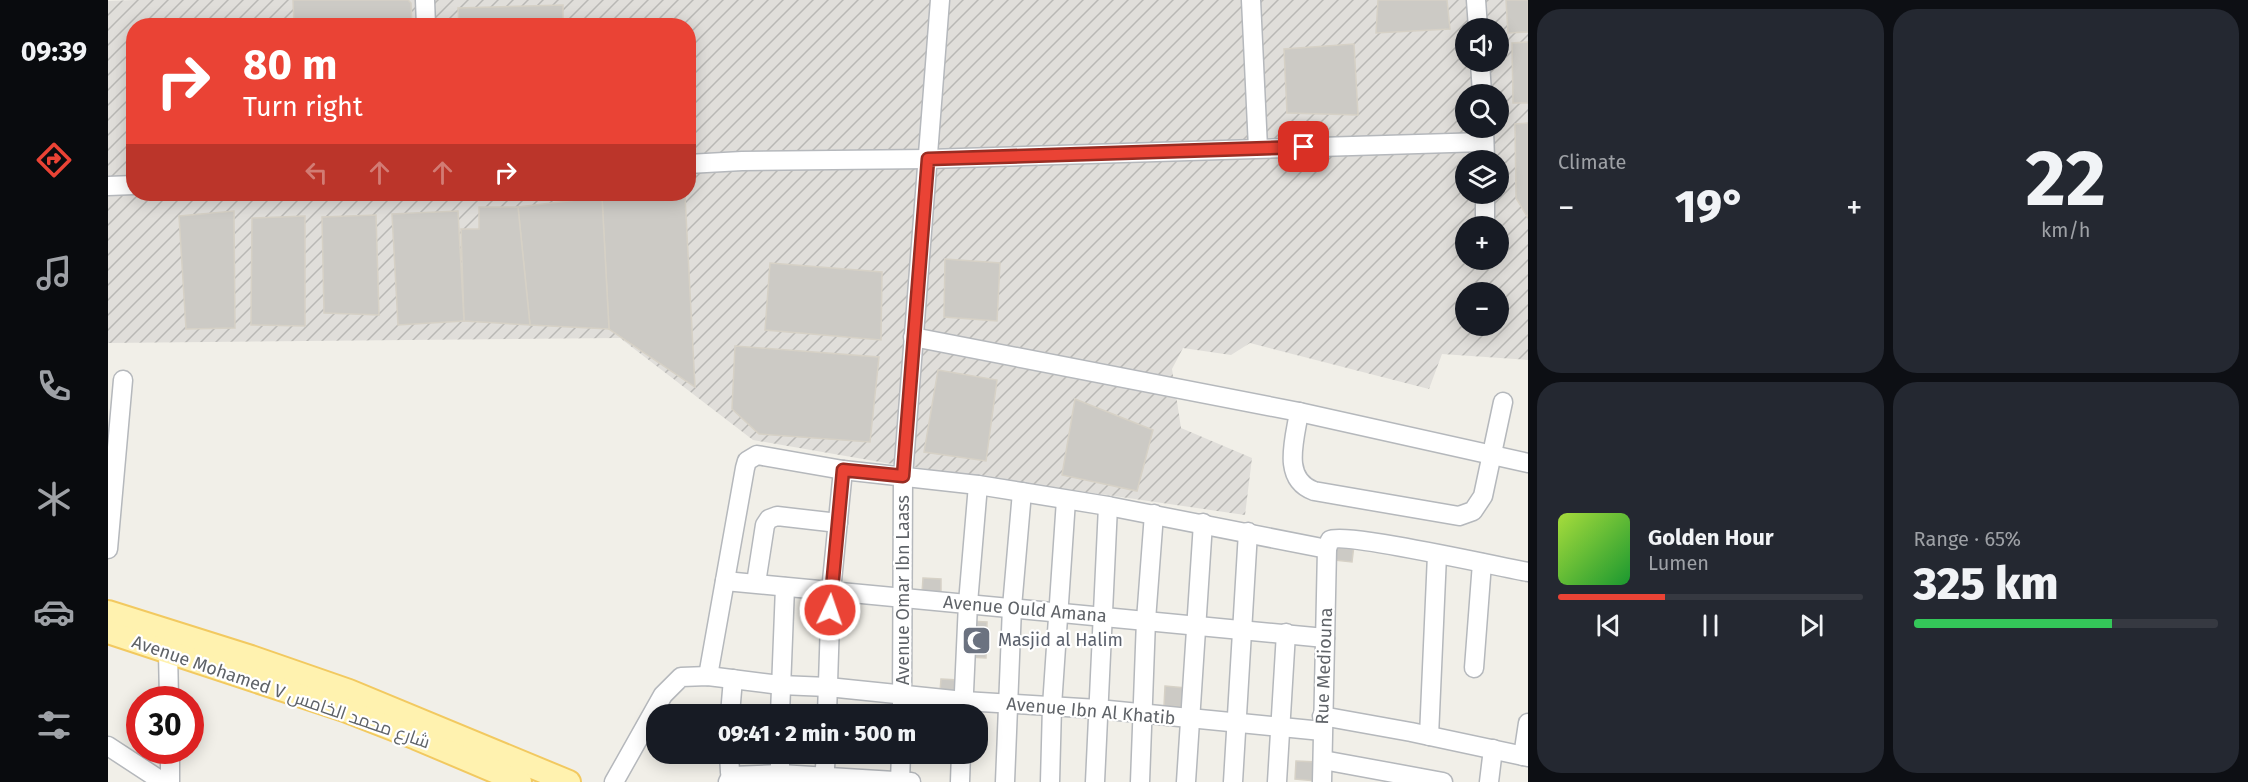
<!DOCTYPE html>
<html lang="en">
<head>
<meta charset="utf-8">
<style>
	:root { --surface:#171b24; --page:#242831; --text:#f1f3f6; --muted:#9ea1a6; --line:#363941; --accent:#ea4335 }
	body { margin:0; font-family:"Fira Sans",Cairo,sans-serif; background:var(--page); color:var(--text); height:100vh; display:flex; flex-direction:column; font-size:22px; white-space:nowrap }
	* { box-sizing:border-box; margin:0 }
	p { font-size:20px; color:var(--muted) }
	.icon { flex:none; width:33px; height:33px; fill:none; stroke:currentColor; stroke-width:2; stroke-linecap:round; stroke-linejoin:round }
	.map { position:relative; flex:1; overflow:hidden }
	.details { display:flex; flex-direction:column; gap:9px; padding:9px; background:#0d0f14; width:720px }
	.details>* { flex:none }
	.guide { position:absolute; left:18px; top:18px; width:570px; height:183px; border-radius:24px; box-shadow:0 3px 15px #0003; background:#ea4335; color:#fff; overflow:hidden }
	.controls { position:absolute; left:1347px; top:18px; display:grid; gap:12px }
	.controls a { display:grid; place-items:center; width:54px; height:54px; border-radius:50%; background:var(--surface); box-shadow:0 3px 15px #0003; font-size:30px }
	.speed { position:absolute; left:18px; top:686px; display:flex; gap:12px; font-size:30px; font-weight:700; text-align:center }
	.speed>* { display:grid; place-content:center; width:78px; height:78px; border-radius:50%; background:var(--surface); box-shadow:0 3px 15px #0003; line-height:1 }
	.speed .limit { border:9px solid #d22; background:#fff; color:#111 }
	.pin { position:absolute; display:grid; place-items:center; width:51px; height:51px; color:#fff; margin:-26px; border-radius:12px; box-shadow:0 3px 9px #0006 }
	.me { position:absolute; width:66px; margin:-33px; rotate:3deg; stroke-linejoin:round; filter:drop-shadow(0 0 4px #0008) }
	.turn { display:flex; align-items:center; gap:21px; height:126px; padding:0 18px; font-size:27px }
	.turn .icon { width:78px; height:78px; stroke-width:2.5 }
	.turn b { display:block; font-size:42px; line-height:51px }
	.lanes { display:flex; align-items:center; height:57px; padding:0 18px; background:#0003; justify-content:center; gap:30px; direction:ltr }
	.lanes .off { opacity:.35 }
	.big { font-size:45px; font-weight:800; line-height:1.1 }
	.details .widget { flex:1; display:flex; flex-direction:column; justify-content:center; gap:9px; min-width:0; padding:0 21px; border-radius:24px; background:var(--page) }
	.details .dial { align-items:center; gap:0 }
	.dial b { font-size:78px; line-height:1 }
	.song { display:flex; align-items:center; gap:18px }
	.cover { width:72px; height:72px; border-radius:9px; background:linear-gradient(135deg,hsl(80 70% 55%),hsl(130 70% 35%)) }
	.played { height:6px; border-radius:3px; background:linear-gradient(90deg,var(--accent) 35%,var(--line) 35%) }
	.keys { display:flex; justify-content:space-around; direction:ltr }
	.heat { display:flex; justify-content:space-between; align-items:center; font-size:33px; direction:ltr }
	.charge { height:9px; border-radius:4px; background:linear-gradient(90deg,#34c759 65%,var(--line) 0) }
	.details .tiles { flex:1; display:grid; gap:9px; grid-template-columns:repeat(2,1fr) }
	.trip { position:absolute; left:538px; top:704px; width:342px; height:60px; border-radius:24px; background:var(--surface); box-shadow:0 3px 15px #0003; font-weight:800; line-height:60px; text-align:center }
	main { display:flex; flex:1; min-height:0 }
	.tab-bar { display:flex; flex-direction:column; width:108px; justify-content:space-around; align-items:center; background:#090b0e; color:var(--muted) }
	.tab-bar .icon { width:42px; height:42px }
	.tab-bar .selected { color:var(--accent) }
	.tab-bar b { font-size:27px; color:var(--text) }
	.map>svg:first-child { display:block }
</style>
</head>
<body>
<main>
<nav class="tab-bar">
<b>09:39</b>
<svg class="icon selected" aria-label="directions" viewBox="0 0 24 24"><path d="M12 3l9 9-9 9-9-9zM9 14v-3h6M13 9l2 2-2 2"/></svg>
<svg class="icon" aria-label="music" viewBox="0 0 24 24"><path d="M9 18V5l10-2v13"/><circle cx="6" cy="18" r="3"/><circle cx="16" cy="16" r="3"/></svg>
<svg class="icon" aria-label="phone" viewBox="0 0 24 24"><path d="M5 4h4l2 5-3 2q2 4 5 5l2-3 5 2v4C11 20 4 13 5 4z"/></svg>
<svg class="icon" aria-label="climate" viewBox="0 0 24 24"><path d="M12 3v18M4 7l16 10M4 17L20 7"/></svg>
<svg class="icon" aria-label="car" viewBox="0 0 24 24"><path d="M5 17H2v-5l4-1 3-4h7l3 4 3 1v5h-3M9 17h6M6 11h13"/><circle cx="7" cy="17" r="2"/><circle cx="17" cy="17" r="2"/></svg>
<svg class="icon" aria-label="filters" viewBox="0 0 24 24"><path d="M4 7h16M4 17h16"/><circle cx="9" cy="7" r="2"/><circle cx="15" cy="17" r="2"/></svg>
</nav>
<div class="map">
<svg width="1420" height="782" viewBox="0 0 1420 782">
	<defs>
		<pattern id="industrial-furrows" width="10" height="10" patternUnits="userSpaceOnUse" patternTransform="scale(1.5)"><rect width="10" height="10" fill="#e0deda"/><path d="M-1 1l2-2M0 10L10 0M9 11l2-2" fill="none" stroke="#b9b8b5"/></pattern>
	</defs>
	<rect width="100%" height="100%" fill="#f1efe8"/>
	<!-- industrial -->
	<path fill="url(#industrial-furrows)" fill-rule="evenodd" d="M 27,0 L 1420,0 L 1420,360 L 1334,354 L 1321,389 L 1142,343 L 1123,355 L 1075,348 L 1064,369 L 1073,428 L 1144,458 L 1137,515 L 778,463 L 645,440 L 512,338 L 0,343 L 0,1 ZM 26,26 L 580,26 L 580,194 L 26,194 ZM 1358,28 L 1390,28 L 1390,62 L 1358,62 ZM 1358,94 L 1390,94 L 1390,128 L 1358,128 ZM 1358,160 L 1390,160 L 1390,194 L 1358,194 ZM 1358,226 L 1390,226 L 1390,260 L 1358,260 ZM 1358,292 L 1390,292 L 1390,326 L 1358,326 Z"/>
	<!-- building -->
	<g fill="#cccac5" stroke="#d6d1c6" stroke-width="1.5">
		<path d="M 185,0 L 300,0 L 303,3 L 304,26 L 186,26 Z"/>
		<path d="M 1270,0 L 1339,0 L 1342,29 L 1268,33 Z"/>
		<path d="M 1398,0 L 1420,0 L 1420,32 L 1400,33 Z"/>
		<path d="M 455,5 L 455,26 L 351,26 L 350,8 Z"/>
		<path d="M 1420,42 L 1420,103 L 1405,103 L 1404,43 Z"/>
		<path d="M 1246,44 L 1250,115 L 1179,113 L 1176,49 Z"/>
		<path d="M 1420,123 L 1420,218 L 1408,198 L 1407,124 Z"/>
		<path d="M 577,196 L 587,387 L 501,329 L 494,197 Z"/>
		<path d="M 494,197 L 501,329 L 422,325 L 410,207 Z"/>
		<path d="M 371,207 L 410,207 L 422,325 L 356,321 L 353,229 L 371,229 Z"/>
		<path d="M 126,211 L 127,328 L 78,329 L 71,216 Z"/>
		<path d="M 350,211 L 356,321 L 290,325 L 284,214 Z"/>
		<path d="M 268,215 L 271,315 L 216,313 L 214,217 Z"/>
		<path d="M 197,216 L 197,326 L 143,325 L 144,218 Z"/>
		<path d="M 837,259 L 892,263 L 889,321 L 836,317 Z"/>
		<path d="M 662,263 L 774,272 L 773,340 L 657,330 Z"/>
		<path d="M 627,346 L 771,357 L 762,442 L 651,434 L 624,409 Z"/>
		<path d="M 830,370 L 889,380 L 878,461 L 816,452 Z"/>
		<path d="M 967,399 L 1045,430 L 1029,491 L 954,475 Z"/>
		<path d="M 1229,543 L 1246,545 L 1244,562 L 1227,560 Z"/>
		<path d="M 815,578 L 833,579 L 833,594 L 814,593 Z"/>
		<path d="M 860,621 L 879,622 L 878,658 L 859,657 Z"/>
		<path d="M 833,679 L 851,680 L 850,692 L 832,691 Z"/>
		<path d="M 1057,686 L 1078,688 L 1077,707 L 1056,706 Z"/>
		<path d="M 813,701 L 832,702 L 831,714 L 812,714 Z"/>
		<path d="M 1188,761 L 1209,762 L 1208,781 L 1187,779 Z"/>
	</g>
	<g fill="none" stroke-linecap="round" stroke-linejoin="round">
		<defs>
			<g id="minor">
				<path d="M 317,0 L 318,26"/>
				<path d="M 1143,0 L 1150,148"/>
				<path d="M 1368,0 L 1370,28"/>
				<path d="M 1372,62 L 1374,94"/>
				<path d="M 1376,128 L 1377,160"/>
				<path d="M 580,164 L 634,161 L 820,159 L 1376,142"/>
				<path d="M 0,186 L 26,185"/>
				<path d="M 1377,194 L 1377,226"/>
				<path d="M 805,337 L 1191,412 L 1420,463"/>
				<path d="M 1191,412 C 1187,439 1173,479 1206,491 L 1351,516 L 1365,511 L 1375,496 L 1395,402"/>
				<path d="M 0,549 L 15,380"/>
				<path d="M 617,581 L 1217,638"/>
				<path d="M 648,583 L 657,525 L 661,519 L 669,516 L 730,523"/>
				<path d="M 60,652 L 61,699"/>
				<path d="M 1366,668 L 1374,563"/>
				<path d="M 600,676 L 637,468 L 639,461 L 649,455 L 735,470 L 870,485 L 1000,506 L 1219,549"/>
				<path d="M 622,714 L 625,679"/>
				<path d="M 672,714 L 677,587"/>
				<path d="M 719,714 L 723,591 L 735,470"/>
				<path d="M 794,714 L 795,476 L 832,0"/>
				<path d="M 855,714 L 860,603 L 870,485"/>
				<path d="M 1214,716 L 1303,732 L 1420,757"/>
				<path d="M 1321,736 L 1329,555"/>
				<path d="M 0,746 L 55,782"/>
				<path d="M 62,750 L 62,782"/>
				<path d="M 621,753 L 622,772 L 626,782"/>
				<path d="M 1415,756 L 1420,723"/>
				<path d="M 1215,760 L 1335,782"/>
				<path d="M 672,774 L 672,753"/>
				<path d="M 506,782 L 555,695 L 573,677 L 600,676 L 672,685 L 720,687 L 856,701 L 990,709 L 1214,731"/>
				<path d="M 620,782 L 623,776 L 672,774 L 803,782"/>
				<path d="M 716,782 L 718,753"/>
				<path d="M 792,782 L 793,753"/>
				<path d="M 852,782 L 853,753"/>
				<path d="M 897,782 L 904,607 L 914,492"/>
				<path d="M 942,782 L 944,706 L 958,500"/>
				<path d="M 987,782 L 1000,506"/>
				<path d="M 1032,782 L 1038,620 L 1046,514"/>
				<path d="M 1078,782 L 1095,523"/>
				<path d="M 1125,782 L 1140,532"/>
				<path d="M 1169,782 L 1178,633"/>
				<path d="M 1214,782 L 1219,549 L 1222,540 C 1236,532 1392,567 1420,572"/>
				<path d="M 1381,782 L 1385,749"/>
			</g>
			<g id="major">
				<path d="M 0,612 L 143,657 L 241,691 L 461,782"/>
				<path d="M 0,632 L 236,710 L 308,738 L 412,782"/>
			</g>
		</defs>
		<!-- minor casing -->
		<use href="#minor" stroke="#b5b8bc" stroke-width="21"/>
		<!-- major casing -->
		<use href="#major" stroke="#f2c960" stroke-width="26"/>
		<!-- minor -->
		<use href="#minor" stroke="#fff" stroke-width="18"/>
		<!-- major -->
		<use href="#major" stroke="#fff2af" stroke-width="22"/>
	</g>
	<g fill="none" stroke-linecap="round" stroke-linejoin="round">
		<defs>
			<path id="route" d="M 722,610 L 735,470 L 795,476 L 820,159 L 1196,147"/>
		</defs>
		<!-- route casing -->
		<use href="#route" stroke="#982c22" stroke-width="15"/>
		<!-- route -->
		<use href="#route" stroke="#ea4335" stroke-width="10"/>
	</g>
	<!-- icons -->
	<defs>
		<symbol id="mosque-square" viewBox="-11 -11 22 22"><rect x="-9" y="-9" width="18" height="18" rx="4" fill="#6b7280" stroke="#fff"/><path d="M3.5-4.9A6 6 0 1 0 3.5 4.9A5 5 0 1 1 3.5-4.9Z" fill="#fff"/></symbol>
	</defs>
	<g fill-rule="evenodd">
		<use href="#mosque-square" x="852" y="624" width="33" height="33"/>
	</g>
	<g text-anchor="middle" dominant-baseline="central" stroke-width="4.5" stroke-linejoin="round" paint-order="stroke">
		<!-- street labels -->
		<g font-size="18" fill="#5f6368" stroke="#fff">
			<text transform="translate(795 590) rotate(-90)">Avenue Omar Ibn Laass</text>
			<text transform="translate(917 609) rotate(5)">Avenue Ould Amana</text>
			<text transform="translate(1216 666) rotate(-88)">Rue Mediouna</text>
			<text transform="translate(173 692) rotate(19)">Avenue Mohamed V شارع محمد الخامس</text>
			<text transform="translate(983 711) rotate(5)">Avenue Ibn Al Khatib</text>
		</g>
		<!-- worship labels -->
		<g font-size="18" fill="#5b616d" stroke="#fff" text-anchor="start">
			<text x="890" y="640">Masjid al Halim</text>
		</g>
	</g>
</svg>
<div class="controls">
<a><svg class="icon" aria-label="sound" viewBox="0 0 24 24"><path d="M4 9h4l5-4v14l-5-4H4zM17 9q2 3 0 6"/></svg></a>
<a><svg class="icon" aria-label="search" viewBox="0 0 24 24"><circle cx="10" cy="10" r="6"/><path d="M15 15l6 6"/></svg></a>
<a><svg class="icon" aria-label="layers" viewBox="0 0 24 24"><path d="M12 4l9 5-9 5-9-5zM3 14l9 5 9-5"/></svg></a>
<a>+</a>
<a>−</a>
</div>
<div class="speed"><div class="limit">30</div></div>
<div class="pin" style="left:1196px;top:147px;background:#d93025"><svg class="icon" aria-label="arrive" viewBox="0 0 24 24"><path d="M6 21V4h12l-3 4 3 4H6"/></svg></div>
<svg class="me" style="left:722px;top:610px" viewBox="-20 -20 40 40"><circle r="17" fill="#ea4335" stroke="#fff" stroke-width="3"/><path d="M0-11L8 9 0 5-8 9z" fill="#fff"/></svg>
<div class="trip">09:41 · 2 min · 500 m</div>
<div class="guide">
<div class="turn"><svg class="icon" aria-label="right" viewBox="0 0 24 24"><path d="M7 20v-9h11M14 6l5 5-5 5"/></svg><div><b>80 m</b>Turn right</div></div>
<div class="lanes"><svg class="icon off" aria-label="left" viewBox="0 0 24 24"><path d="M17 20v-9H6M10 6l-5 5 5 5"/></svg><svg class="icon off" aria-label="ahead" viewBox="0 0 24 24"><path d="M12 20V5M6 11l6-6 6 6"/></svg><svg class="icon off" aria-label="ahead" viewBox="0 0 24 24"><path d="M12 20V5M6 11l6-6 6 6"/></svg><svg class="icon" aria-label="right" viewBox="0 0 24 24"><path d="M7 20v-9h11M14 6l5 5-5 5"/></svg></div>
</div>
</div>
<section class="details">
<div class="tiles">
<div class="widget"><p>Climate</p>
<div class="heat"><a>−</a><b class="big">19°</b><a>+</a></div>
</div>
<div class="widget dial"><b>22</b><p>km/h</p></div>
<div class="widget">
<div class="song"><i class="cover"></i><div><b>Golden Hour</b><p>Lumen</p></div></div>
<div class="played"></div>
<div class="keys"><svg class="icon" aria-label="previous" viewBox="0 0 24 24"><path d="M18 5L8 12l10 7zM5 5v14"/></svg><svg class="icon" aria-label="pause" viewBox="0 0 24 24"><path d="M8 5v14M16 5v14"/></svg><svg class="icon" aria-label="next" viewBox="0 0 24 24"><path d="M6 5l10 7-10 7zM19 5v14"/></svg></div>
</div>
<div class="widget"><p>Range · 65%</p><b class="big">325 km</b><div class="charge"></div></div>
</div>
</section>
</main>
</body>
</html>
